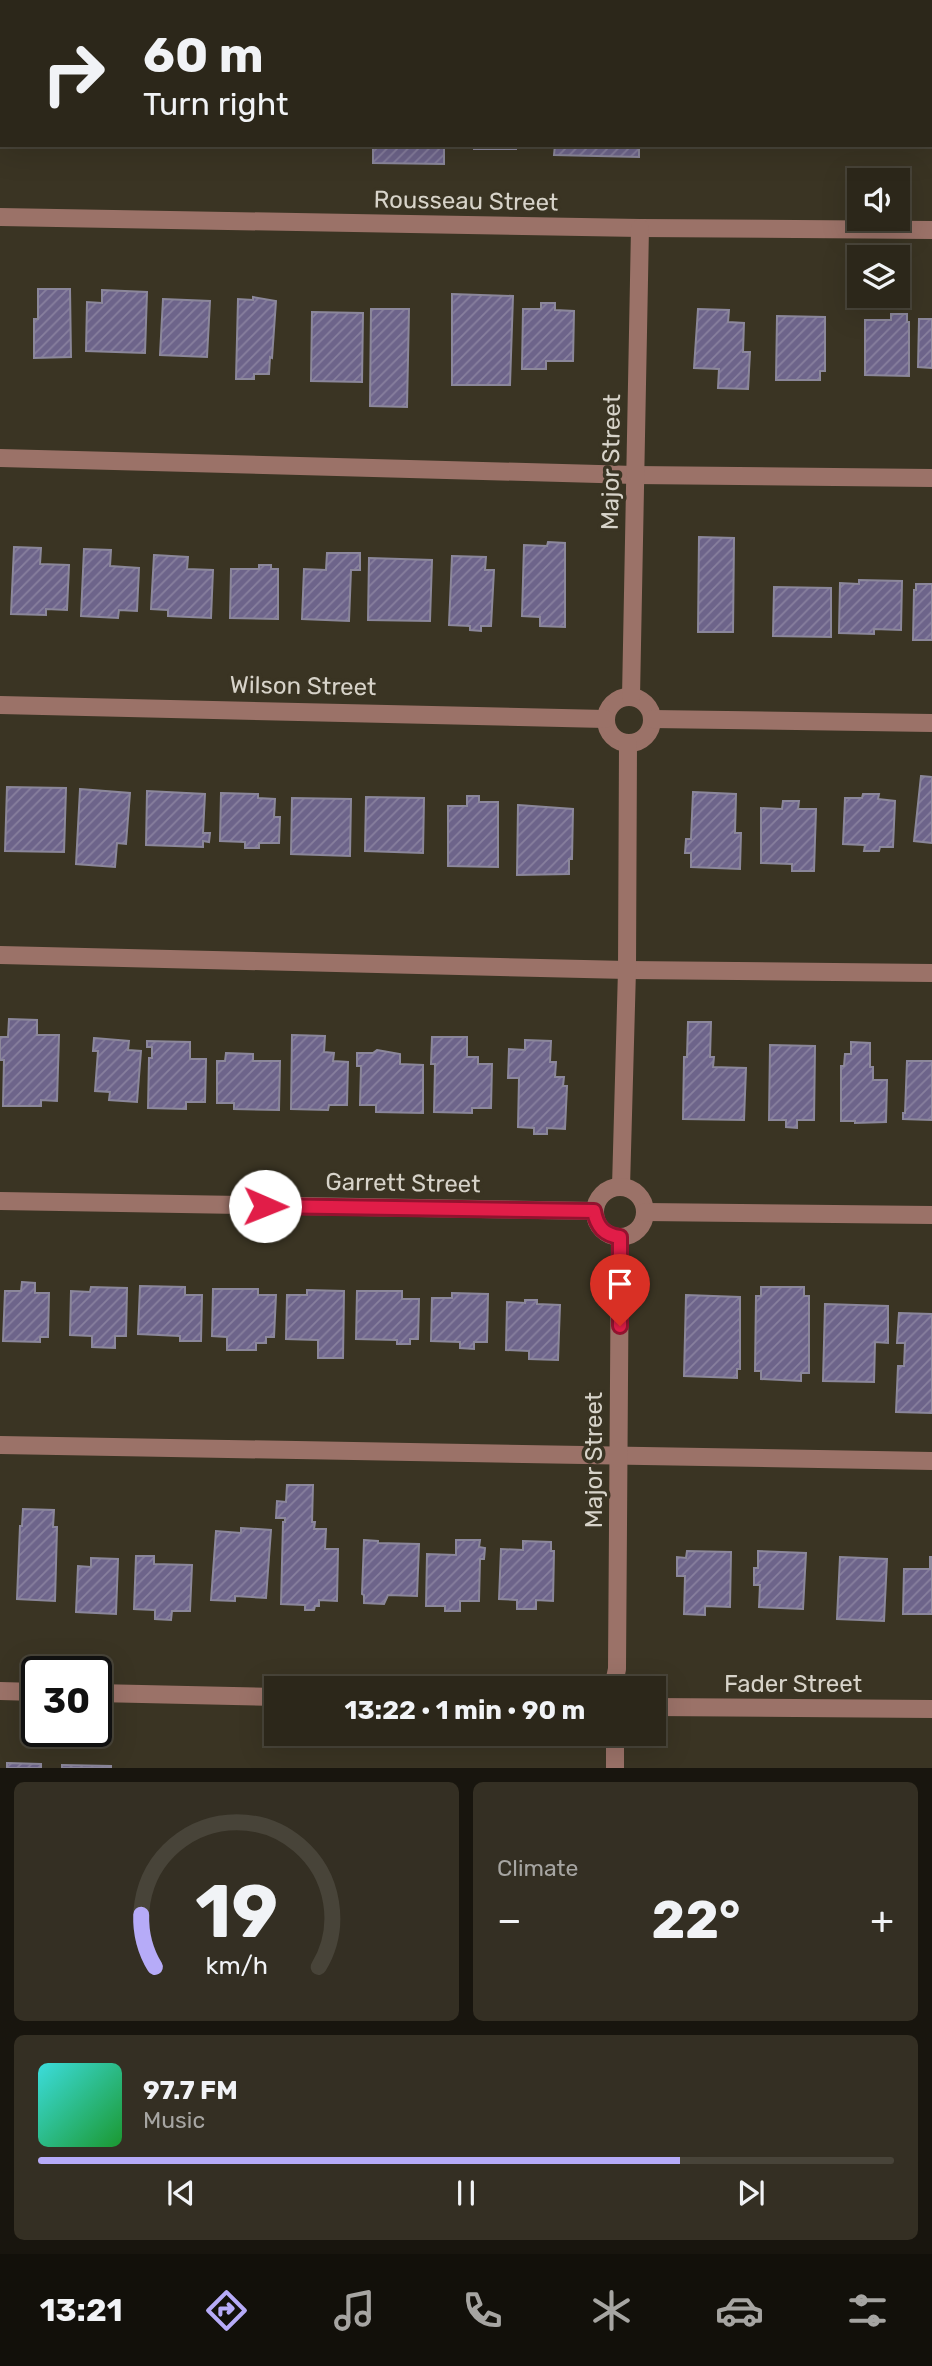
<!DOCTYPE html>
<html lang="en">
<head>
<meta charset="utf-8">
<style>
	:root { --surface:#2c271a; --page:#342f23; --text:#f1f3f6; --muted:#a6a5a2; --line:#484439; --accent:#b6abf8 }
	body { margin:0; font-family:Rubik,sans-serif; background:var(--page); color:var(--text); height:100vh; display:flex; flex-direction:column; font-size:26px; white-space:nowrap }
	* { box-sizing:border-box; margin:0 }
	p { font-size:23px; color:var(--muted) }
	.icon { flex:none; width:38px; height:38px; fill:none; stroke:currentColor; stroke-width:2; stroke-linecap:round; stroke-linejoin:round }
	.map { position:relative; height:1768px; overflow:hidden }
	.panel { display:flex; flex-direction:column; gap:14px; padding:14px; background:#18150e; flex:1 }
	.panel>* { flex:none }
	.top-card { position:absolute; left:0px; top:0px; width:933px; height:147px; box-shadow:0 7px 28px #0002,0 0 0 2px var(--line); background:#2c271a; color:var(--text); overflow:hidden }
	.buttons { position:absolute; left:847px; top:168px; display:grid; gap:14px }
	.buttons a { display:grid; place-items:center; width:63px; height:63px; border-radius:0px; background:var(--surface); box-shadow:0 7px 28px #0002,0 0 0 2px var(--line); font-size:35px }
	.speed { position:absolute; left:21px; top:1656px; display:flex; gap:14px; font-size:35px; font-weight:700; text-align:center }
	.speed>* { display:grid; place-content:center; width:91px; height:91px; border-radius:50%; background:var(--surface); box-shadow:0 7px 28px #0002,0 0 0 2px var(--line); line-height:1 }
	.speed .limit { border:4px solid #111; border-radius:10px; background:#fff; color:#111 }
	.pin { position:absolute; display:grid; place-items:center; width:60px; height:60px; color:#fff; margin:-72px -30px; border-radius:50% 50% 50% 0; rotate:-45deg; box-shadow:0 0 7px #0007 }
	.pin .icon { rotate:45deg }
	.me { position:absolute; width:77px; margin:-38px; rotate:91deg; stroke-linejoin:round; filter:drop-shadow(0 0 5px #0008) }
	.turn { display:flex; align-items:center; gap:24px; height:147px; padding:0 28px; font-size:32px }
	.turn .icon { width:91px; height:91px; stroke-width:2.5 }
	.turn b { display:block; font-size:49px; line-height:60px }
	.big { font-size:52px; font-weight:700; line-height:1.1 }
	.panel .tile { flex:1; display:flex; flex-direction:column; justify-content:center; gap:10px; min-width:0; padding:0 24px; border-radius:10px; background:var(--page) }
	.panel .dial { align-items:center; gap:0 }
	.dial svg { height:182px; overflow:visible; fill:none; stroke:var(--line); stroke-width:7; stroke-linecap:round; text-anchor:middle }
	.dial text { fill:var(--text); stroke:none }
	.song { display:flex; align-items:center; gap:21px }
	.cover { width:84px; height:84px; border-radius:10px; background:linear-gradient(135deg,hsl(180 70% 55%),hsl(130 70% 35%)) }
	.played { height:7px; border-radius:4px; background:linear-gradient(90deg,var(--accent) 75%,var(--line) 75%) }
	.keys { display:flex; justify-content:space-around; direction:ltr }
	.heat { display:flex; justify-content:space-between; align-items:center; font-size:38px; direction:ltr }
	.panel .tiles { flex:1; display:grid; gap:14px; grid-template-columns:1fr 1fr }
	.tile:last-child { grid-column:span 2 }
	.trip { position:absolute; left:264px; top:1676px; width:402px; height:70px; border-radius:0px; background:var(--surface); box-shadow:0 7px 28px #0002,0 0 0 2px var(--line); font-weight:700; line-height:70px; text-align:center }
	.tabs { display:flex; height:112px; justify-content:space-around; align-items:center; background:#12100a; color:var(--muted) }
	.tabs .icon { width:49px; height:49px }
	.tabs .current { color:var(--accent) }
	.tabs b { font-size:32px; color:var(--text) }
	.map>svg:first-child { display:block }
</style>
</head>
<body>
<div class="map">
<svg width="932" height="1768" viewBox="0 0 932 1768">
	<defs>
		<pattern id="building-hatch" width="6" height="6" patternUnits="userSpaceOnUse" patternTransform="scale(1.75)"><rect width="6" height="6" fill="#6d648a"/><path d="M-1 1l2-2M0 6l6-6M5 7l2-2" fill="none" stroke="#88809e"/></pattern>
	</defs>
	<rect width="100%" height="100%" fill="#3a3423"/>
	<!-- building -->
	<g fill="url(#building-hatch)" stroke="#8b879a" stroke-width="2">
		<rect x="0" y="51" width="2" height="76"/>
		<path d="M 373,145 L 444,145 L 444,164 L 373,163 Z"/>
		<rect x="474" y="145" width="42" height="4"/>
		<path d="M 555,145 L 639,145 L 639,157 L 554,155 Z"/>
		<path d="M 38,289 L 70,289 L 71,357 L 34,358 L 34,319 L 38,319 Z"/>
		<path d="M 102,290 L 147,292 L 145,353 L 86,351 L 87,302 L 102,303 Z"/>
		<path d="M 452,294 L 513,296 L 510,385 L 452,385 Z"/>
		<path d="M 253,297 L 276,301 L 272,358 L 270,357 L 269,374 L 254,374 L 254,379 L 236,379 L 238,299 L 253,300 Z"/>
		<path d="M 163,299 L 210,301 L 207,357 L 160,355 Z"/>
		<path d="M 541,303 L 555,303 L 555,310 L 574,311 L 573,361 L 546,361 L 546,369 L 522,369 L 523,309 L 541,309 Z"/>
		<path d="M 371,309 L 409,309 L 407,407 L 370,406 Z"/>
		<path d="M 698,309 L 729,310 L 728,322 L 744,323 L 743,352 L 750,352 L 748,389 L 718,388 L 719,369 L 694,368 Z"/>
		<path d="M 312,312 L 363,313 L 362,382 L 311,381 Z"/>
		<path d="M 891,314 L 907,314 L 907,322 L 909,322 L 909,376 L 865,375 L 865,320 L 891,320 Z"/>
		<path d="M 777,316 L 825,317 L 825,371 L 820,371 L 820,380 L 776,380 Z"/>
		<path d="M 919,319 L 932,319 L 932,368 L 918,367 Z"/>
		<path d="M 699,537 L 734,538 L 733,632 L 698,632 Z"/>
		<path d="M 548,542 L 565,543 L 565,627 L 540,626 L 540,617 L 522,616 L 524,545 L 547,546 Z"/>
		<path d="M 14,547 L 41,548 L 40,564 L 69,565 L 67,610 L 46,609 L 46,615 L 11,614 Z"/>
		<path d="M 84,549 L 111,550 L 110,566 L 139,568 L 137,611 L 119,610 L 118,618 L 81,616 Z"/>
		<path d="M 327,553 L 360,553 L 360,570 L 351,570 L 349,621 L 302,619 L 304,569 L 326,570 Z"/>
		<path d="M 154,555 L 188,557 L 187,569 L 213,570 L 211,618 L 168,616 L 168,610 L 151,609 Z"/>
		<path d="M 452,556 L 486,557 L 485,570 L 494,570 L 491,626 L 481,626 L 481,631 L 470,630 L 470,626 L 449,625 Z"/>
		<path d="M 369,558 L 432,560 L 430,621 L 368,620 Z"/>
		<path d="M 259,565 L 271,565 L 271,569 L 278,569 L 278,619 L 230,618 L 231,569 L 259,569 Z"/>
		<path d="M 859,580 L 902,581 L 901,630 L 874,629 L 874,634 L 839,633 L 840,583 L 859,584 Z"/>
		<path d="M 916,584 L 932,584 L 932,640 L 913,640 L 914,590 L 916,590 Z"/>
		<path d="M 774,587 L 831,588 L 831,637 L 773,636 Z"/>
		<path d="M 921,776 L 932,777 L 932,843 L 914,841 Z"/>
		<path d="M 7,787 L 66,788 L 64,852 L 5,851 Z"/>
		<path d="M 80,789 L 130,793 L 126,844 L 117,843 L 115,867 L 76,864 Z"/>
		<path d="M 147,791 L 205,794 L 203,833 L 210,833 L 209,842 L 203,841 L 203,847 L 146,845 Z"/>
		<path d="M 693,792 L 736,794 L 735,833 L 741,833 L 740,869 L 691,867 L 691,853 L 685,853 L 686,839 L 691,839 Z"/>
		<path d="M 221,793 L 258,794 L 258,798 L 275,799 L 274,817 L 280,817 L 279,843 L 259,843 L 259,848 L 245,848 L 245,842 L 220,841 Z"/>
		<path d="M 863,794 L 879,794 L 878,799 L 895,801 L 893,847 L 880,847 L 879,851 L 864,851 L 865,845 L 843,844 L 845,798 L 862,798 Z"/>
		<path d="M 467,796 L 479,796 L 479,802 L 498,802 L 498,867 L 448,866 L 448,806 L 467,806 Z"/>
		<path d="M 366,797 L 424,798 L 423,853 L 365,851 Z"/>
		<path d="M 292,798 L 351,799 L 350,856 L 291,854 Z"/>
		<path d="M 783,801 L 799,801 L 798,809 L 816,809 L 814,871 L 792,871 L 792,864 L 761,863 L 761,808 L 782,809 Z"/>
		<path d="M 518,805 L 573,809 L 572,859 L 569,859 L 569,874 L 517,875 Z"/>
		<path d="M 9,1019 L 37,1020 L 37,1035 L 59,1035 L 57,1101 L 41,1100 L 41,1106 L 3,1106 L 4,1060 L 0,1060 L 0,1037 L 8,1037 Z"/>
		<path d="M 688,1022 L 711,1022 L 710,1057 L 714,1057 L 713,1067 L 746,1068 L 744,1120 L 683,1119 L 684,1057 L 687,1057 Z"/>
		<path d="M 292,1035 L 325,1036 L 324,1052 L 334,1053 L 333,1061 L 348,1062 L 347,1105 L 329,1105 L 328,1110 L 291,1109 Z"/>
		<path d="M 432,1037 L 467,1037 L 467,1057 L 478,1057 L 478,1064 L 492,1064 L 491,1108 L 472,1108 L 472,1113 L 434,1112 L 435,1064 L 431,1064 Z"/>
		<path d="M 94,1038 L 129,1041 L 128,1050 L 141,1051 L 137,1102 L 109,1100 L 110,1092 L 95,1091 L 98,1051 L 93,1051 Z"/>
		<path d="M 525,1040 L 551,1041 L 550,1062 L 556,1062 L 555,1077 L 564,1077 L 563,1086 L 567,1086 L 565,1129 L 547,1128 L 547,1134 L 534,1134 L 534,1128 L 518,1127 L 519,1078 L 508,1078 L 509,1049 L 525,1050 Z"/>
		<path d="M 147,1041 L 190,1042 L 190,1059 L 206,1059 L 205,1102 L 186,1102 L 186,1109 L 148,1108 L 149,1058 L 152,1058 L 152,1047 L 147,1047 Z"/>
		<path d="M 851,1042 L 870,1043 L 870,1067 L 873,1067 L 873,1080 L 887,1080 L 886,1122 L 855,1123 L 855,1121 L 841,1121 L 841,1066 L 844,1066 L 845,1054 L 851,1054 Z"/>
		<path d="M 770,1045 L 815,1046 L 814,1120 L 797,1120 L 797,1128 L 786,1127 L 786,1120 L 769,1120 Z"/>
		<path d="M 377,1050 L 400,1054 L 400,1064 L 423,1065 L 423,1113 L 376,1112 L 376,1105 L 360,1105 L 361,1066 L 357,1066 L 357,1053 L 373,1053 Z"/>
		<path d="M 226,1053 L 253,1054 L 253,1061 L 280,1061 L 279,1110 L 234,1109 L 234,1103 L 217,1103 L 217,1061 L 225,1061 Z"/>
		<path d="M 907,1061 L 932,1061 L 932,1120 L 903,1119 L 903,1113 L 905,1113 Z"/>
		<path d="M 22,1282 L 35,1283 L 35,1293 L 49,1293 L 48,1337 L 40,1337 L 40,1342 L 3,1341 L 5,1291 L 21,1291 Z"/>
		<path d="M 140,1286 L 185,1287 L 185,1295 L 202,1295 L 201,1341 L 180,1341 L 180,1336 L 138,1334 Z"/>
		<path d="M 91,1287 L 127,1288 L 126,1336 L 115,1336 L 115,1348 L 92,1347 L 92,1336 L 70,1335 L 71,1291 L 90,1292 Z"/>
		<path d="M 761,1287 L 804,1287 L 804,1296 L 809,1296 L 809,1373 L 801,1373 L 801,1381 L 761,1379 L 761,1371 L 755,1371 L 756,1296 L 761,1296 Z"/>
		<path d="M 213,1289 L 258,1289 L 258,1295 L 276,1295 L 274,1337 L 266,1337 L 266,1343 L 256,1343 L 256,1350 L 227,1350 L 227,1337 L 212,1336 Z"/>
		<path d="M 307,1290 L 344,1291 L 343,1358 L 318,1358 L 318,1340 L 286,1339 L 287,1295 L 307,1295 Z"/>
		<path d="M 357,1291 L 402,1291 L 402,1299 L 419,1299 L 418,1339 L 410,1339 L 410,1344 L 397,1344 L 397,1340 L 356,1339 Z"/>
		<path d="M 452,1293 L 488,1294 L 487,1342 L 474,1342 L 474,1349 L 460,1348 L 460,1342 L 431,1341 L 432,1298 L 452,1298 Z"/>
		<path d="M 686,1295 L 740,1297 L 740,1369 L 737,1369 L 737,1378 L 684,1376 Z"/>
		<path d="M 525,1300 L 537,1300 L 537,1304 L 560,1305 L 558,1360 L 529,1359 L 529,1351 L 506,1350 L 507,1302 L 525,1303 Z"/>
		<path d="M 825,1304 L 888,1306 L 888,1343 L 875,1342 L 874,1382 L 823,1381 Z"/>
		<path d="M 899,1313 L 932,1314 L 932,1413 L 896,1412 L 898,1366 L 904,1366 L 905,1343 L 897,1343 Z"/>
		<path d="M 287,1485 L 313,1485 L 312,1522 L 315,1522 L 314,1529 L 326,1529 L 325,1549 L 338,1549 L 337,1601 L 319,1600 L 319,1606 L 315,1606 L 314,1610 L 305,1610 L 305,1605 L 281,1604 L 283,1522 L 285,1522 L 285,1518 L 276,1518 L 277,1501 L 286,1502 Z"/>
		<path d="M 23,1509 L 54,1510 L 53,1527 L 57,1527 L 55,1601 L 17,1599 L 20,1526 L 22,1526 Z"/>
		<path d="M 241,1528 L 271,1530 L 266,1598 L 235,1596 L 235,1601 L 211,1600 L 216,1531 L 241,1533 Z"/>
		<path d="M 364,1540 L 378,1541 L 378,1543 L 419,1544 L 417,1596 L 388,1595 L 384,1604 L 364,1603 L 364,1595 L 362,1594 Z"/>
		<path d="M 456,1540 L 480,1540 L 479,1547 L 485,1548 L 484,1559 L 480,1559 L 479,1601 L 460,1601 L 460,1611 L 445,1611 L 445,1606 L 426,1606 L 427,1554 L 456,1555 Z"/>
		<path d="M 523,1541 L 551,1542 L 551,1551 L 554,1551 L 553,1601 L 536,1600 L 536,1609 L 517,1609 L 517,1600 L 499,1599 L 501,1549 L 523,1550 Z"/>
		<path d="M 687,1551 L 731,1552 L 730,1607 L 705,1606 L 705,1615 L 684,1614 L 685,1576 L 677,1576 L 677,1557 L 686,1558 Z"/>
		<path d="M 758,1551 L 806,1553 L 803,1609 L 759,1607 L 760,1585 L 754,1585 L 754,1568 L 758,1568 Z"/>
		<path d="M 136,1556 L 154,1556 L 154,1564 L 192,1565 L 190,1611 L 172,1611 L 171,1620 L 155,1619 L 155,1610 L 134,1609 Z"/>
		<path d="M 840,1557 L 887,1559 L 884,1621 L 837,1619 Z"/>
		<path d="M 930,1557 L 932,1557 L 932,1614 L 903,1614 L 904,1569 L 930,1569 Z"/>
		<path d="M 91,1558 L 118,1559 L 116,1614 L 76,1612 L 78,1566 L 91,1567 Z"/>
		<path d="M 7,1763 L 41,1764 L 41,1768 L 7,1768 Z"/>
		<path d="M 62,1765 L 111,1766 L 111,1768 L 62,1768 Z"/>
	</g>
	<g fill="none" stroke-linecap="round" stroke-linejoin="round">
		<!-- minor -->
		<g stroke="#9b7268" stroke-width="18">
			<path d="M 0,217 L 640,228 L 932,230"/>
			<path d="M 0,458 L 635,475 L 932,478"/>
			<circle cx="629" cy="720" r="23"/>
			<path d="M 631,697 L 640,228"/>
			<path d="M 0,705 L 605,719"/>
			<path d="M 652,719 L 932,723"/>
			<path d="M 0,955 L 627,970 L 932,973"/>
			<path d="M 621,1187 L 627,970 L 628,744"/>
			<circle cx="620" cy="1212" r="25"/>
			<path d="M 0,1201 L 595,1211"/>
			<path d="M 645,1212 L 932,1215"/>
			<path d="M 0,1445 L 932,1461"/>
			<path d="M 614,1683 L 617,1669 L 620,1237"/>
			<path d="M 600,1689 C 611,1682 620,1681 630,1689"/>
			<path d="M 0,1691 L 37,1692"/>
			<path d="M 96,1693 L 276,1697"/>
			<path d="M 654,1707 L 932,1709"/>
			<path d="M 615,1734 L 615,1768"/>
		</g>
	</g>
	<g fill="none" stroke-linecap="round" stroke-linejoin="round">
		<defs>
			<path id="route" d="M 265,1206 L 594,1211 C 597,1227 604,1235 620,1237 L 620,1326"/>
		</defs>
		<!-- route casing -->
		<use href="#route" stroke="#92132f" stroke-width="18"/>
		<!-- route -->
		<use href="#route" stroke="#e11d48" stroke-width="12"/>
	</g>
	<g text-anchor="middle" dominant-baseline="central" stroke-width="7" stroke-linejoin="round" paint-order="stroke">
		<!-- street labels -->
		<g font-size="24" fill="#d7d3c9" stroke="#3a3423">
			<text transform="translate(466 201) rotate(1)">Rousseau Street</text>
			<text transform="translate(611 462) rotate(-89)">Major Street</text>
			<text transform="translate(303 686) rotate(1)">Wilson Street</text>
			<text transform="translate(403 1183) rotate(1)">Garrett Street</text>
			<text transform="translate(594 1460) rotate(-90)">Major Street</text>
			<text x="793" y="1684">Fader Street</text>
		</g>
	</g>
</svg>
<div class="buttons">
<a><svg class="icon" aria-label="sound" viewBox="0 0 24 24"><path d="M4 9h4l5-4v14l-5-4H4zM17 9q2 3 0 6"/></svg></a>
<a><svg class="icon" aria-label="layers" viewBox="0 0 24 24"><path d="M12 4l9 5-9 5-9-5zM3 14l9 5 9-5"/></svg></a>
</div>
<div class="speed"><div class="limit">30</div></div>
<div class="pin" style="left:620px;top:1326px;background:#d93025"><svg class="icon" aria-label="arrive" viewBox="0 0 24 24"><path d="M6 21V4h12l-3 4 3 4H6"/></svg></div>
<svg class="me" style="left:265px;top:1206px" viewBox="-20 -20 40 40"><circle r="19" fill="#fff"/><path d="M0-13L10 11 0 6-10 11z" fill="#e11d48"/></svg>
<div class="trip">13:22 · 1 min · 90 m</div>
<div class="top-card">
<div class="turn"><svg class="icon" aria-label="right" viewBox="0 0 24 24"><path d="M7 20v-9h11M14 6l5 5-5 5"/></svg><div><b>60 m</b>Turn right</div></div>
</div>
</div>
<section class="panel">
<div class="tiles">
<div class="tile dial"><svg viewBox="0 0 100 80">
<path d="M14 69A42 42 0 1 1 86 69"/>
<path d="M14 69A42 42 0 0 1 8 46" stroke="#b6abf8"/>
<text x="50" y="56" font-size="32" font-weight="700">19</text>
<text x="50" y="72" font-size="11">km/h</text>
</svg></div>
<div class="tile"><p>Climate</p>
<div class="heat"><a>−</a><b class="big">22°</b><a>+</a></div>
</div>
<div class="tile">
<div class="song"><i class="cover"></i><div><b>97.7 FM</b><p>Music</p></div></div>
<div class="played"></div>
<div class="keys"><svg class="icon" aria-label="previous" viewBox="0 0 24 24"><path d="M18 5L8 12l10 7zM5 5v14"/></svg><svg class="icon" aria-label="pause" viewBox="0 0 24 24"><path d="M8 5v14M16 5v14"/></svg><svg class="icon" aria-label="next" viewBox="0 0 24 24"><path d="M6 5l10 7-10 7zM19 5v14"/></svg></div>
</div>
</div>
</section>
<nav class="tabs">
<b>13:21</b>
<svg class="icon current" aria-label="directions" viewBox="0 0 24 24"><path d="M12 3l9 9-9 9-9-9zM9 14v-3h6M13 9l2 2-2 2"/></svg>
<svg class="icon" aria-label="music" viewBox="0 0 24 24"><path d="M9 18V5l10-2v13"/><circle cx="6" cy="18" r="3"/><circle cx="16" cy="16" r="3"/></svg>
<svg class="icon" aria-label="phone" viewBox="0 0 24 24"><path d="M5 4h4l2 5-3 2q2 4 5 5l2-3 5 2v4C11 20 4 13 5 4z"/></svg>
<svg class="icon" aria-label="climate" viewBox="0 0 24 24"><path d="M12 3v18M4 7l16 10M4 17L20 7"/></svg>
<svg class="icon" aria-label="car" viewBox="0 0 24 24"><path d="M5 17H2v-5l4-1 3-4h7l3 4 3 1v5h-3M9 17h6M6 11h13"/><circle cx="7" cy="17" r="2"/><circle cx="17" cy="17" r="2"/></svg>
<svg class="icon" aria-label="filters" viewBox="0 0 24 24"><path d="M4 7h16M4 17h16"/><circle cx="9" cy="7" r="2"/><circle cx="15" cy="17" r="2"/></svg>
</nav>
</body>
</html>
